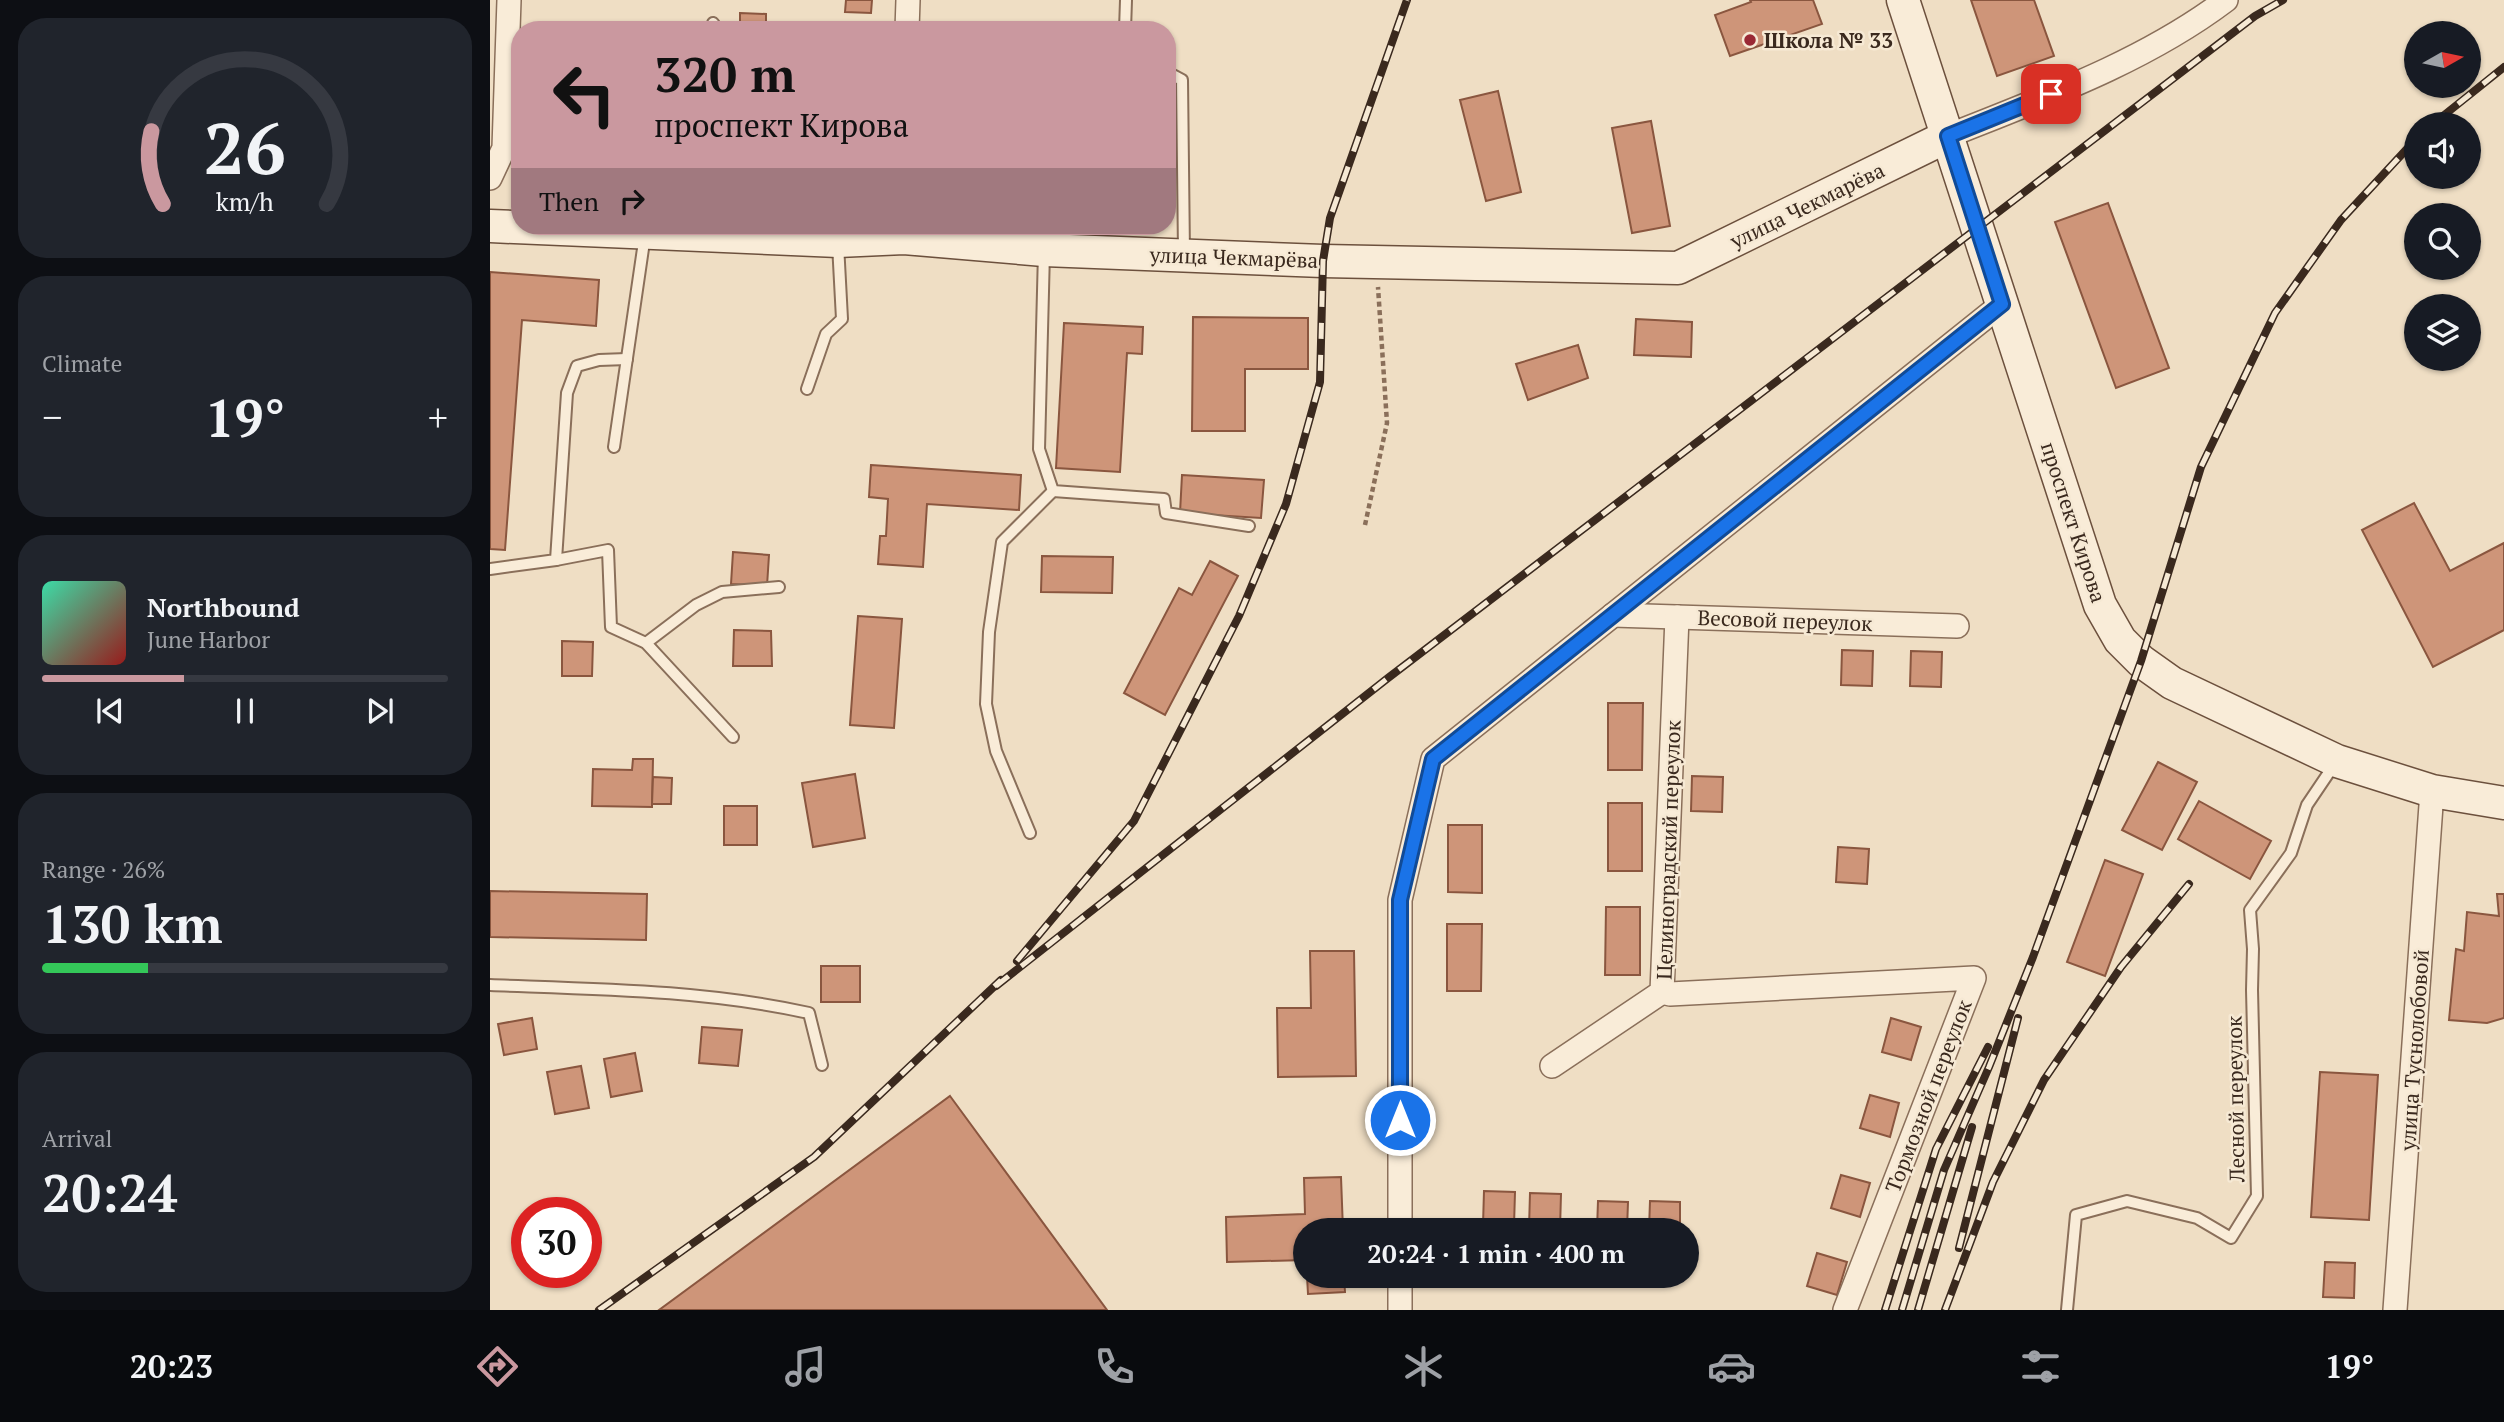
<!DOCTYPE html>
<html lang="en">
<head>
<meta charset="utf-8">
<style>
	:root { --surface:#171b24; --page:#20242c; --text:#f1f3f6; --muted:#9ea1a6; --line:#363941; --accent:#ca989f }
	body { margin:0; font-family:"PT Serif",serif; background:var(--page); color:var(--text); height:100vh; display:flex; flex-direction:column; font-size:26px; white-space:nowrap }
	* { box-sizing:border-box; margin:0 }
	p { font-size:23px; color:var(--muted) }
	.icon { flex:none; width:38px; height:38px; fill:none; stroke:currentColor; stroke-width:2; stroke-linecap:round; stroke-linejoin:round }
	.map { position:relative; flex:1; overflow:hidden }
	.details { display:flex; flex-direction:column; gap:18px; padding:18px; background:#0d0f14; width:490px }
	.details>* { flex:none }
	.banner { position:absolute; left:21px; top:21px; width:665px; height:214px; border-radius:28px; box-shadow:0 2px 5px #0004; background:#ca989f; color:#111; overflow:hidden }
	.needle { width:46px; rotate:81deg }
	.tools { position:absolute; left:1914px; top:21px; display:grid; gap:14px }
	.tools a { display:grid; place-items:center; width:77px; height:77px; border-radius:50%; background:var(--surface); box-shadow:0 2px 5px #0004; font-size:35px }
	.speed { position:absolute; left:21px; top:1197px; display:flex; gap:14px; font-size:35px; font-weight:700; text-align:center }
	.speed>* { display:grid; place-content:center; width:91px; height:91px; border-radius:50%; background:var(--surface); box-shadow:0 2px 5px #0004; line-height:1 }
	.speed .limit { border:10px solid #d22; background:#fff; color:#111 }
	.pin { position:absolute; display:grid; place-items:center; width:60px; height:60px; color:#fff; margin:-30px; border-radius:14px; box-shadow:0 4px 10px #0006 }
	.me { position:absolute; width:77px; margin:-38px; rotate:0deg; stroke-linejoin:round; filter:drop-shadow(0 0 5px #0008) }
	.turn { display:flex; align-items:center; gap:24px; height:147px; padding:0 28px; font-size:32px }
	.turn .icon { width:91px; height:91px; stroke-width:2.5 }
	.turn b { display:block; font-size:49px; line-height:60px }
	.then { display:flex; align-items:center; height:66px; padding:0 28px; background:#0003; gap:14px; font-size:26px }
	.big { font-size:52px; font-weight:600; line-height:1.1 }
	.details .tile { flex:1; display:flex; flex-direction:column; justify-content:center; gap:10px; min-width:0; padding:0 24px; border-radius:28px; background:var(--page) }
	.details .dial { align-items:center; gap:0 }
	.dial svg { height:182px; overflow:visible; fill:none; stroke:var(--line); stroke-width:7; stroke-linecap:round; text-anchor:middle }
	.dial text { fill:var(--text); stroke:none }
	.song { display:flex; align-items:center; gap:21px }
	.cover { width:84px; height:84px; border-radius:10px; background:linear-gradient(135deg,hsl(160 70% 55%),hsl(0 70% 35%)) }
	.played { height:7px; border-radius:4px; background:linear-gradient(90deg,var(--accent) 35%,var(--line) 35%) }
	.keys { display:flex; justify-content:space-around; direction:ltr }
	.heat { display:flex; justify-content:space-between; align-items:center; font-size:38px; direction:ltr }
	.charge { height:10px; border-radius:5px; background:linear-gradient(90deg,#34c759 26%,var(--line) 0) }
	.trip { position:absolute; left:803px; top:1218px; width:406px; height:70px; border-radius:35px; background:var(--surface); box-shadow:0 2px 5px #0004; font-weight:600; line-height:70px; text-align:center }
	.menu { display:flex; height:112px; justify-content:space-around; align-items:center; background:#090b0e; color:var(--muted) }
	.menu .icon { width:49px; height:49px }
	.menu .current { color:var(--accent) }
	.menu b { font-size:32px; color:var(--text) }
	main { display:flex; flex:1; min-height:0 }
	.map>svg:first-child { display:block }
</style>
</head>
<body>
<main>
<section class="details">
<div class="tile dial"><svg viewBox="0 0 100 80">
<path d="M14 69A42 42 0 1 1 86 69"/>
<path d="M14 69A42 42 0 0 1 9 37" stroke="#ca989f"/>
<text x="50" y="56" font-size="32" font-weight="700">26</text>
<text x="50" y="72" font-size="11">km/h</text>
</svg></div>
<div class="tile"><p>Climate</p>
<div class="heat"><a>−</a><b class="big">19°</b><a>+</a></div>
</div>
<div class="tile">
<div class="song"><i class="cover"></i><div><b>Northbound</b><p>June Harbor</p></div></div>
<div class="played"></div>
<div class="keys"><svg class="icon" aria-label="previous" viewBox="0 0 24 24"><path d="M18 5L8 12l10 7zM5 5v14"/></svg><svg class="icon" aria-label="pause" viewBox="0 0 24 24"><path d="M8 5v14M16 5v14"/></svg><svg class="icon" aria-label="next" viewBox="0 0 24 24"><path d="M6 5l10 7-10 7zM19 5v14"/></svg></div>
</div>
<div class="tile"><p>Range · 26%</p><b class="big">130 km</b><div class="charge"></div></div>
<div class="tile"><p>Arrival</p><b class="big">20:24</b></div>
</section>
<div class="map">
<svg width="2014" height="1310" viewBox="0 0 2014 1310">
	<rect width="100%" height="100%" fill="#efdec4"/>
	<!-- building -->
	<g fill="#ce9579" stroke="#8a563f" stroke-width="2">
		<path d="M 356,0 L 382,0 L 381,13 L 355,12 Z"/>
		<path d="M 1260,0 L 1323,0 L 1332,24 L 1240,56 L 1225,15 L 1261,2 Z"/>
		<path d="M 1481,0 L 1544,0 L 1564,56 L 1507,76 Z"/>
		<path d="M 250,13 L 276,14 L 276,30 L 250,30 Z"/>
		<path d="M 435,25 L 461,26 L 461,30 L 435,30 Z"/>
		<path d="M 1008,91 L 1031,192 L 996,201 L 970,100 Z"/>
		<path d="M 1161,121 L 1180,226 L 1142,233 L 1122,128 Z"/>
		<path d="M 1618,203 L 1679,368 L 1626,388 L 1565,222 Z"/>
		<path d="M 0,272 L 109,280 L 106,326 L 32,320 L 15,550 L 0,549 Z"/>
		<path d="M 703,317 L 818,318 L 818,369 L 755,369 L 755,431 L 702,431 Z"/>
		<path d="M 1146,319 L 1202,322 L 1201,357 L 1144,355 Z"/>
		<path d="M 574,323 L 653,327 L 652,354 L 637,353 L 630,472 L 566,468 Z"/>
		<path d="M 1088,345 L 1098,378 L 1038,400 L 1026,364 Z"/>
		<path d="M 381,465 L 531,475 L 529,510 L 437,504 L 433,567 L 388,564 L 390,536 L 396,536 L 398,499 L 379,497 Z"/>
		<path d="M 692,475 L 774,480 L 771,518 L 690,513 Z"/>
		<path d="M 1924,503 L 1960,571 L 2014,543 L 2014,630 L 1943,667 L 1872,530 Z"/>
		<path d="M 243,552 L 279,555 L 277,586 L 241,584 Z"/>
		<path d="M 552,556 L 623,557 L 622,593 L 551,592 Z"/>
		<path d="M 720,561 L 748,576 L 675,715 L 634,693 L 689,588 L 702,595 Z"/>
		<path d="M 368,616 L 412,619 L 404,728 L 360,725 Z"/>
		<path d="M 244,630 L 281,631 L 282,666 L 243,666 Z"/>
		<path d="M 72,641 L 103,642 L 102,676 L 72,676 Z"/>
		<path d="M 1352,650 L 1383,651 L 1382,686 L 1351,685 Z"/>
		<path d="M 1421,651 L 1452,652 L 1451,687 L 1420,686 Z"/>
		<path d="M 1118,703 L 1153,703 L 1152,770 L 1118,770 Z"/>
		<path d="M 143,759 L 163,759 L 162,807 L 102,806 L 103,769 L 142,770 Z"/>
		<path d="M 1668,762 L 1707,782 L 1672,850 L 1632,830 Z"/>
		<path d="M 365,774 L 375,838 L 323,847 L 312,783 Z"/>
		<path d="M 1202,776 L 1233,777 L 1232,812 L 1201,811 Z"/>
		<path d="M 163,777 L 182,778 L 181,804 L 162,804 Z"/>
		<path d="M 1709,801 L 1781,841 L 1760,879 L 1688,839 Z"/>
		<rect x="1118" y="803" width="34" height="68"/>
		<rect x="234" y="806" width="33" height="39"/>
		<path d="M 958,825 L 992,825 L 992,893 L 958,892 Z"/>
		<path d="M 1348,847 L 1379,849 L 1377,884 L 1346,882 Z"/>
		<path d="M 1615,860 L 1653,874 L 1615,976 L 1577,962 Z"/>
		<path d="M 0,891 L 157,894 L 156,940 L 0,937 Z"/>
		<path d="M 2007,894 L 2014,894 L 2014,1018 L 1997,1023 L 1959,1020 L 1966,949 L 1974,951 L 1977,912 L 2009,916 Z"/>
		<path d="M 1116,907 L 1150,907 L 1150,975 L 1115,975 Z"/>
		<path d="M 957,924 L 992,924 L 991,991 L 957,991 Z"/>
		<path d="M 820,951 L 864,951 L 866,1076 L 788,1077 L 787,1008 L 821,1008 Z"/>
		<rect x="331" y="966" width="39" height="36"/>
		<path d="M 42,1018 L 47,1049 L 14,1055 L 8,1024 Z"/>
		<path d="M 1401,1018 L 1431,1027 L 1421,1060 L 1392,1052 Z"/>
		<path d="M 212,1027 L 252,1030 L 248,1066 L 209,1063 Z"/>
		<path d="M 145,1053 L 152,1091 L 121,1097 L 114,1059 Z"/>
		<path d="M 91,1066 L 99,1108 L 65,1114 L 57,1072 Z"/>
		<path d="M 1830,1072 L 1888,1075 L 1879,1220 L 1821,1217 Z"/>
		<path d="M 1380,1095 L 1409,1103 L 1400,1137 L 1370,1128 Z"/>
		<path d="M 460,1096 L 617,1310 L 169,1310 Z"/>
		<path d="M 1351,1175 L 1380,1183 L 1370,1217 L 1341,1208 Z"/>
		<path d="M 851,1177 L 853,1230 L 816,1230 L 816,1260 L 737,1262 L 736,1217 L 815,1214 L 814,1178 Z"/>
		<path d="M 994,1191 L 1025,1192 L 1024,1226 L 993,1225 Z"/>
		<path d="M 1040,1193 L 1071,1194 L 1070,1229 L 1039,1228 Z"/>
		<path d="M 1108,1201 L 1138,1202 L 1137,1230 L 1107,1230 Z"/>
		<path d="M 1160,1201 L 1190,1202 L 1190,1230 L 1159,1230 Z"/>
		<path d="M 1327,1253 L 1357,1262 L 1347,1295 L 1317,1286 Z"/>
		<path d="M 1835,1262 L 1865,1263 L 1864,1298 L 1833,1297 Z"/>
		<path d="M 817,1276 L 854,1276 L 855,1292 L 818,1294 Z"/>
	</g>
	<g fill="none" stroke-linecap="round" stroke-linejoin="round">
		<defs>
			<g id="lane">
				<path d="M 223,23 L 228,30"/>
				<path d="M 635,30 L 636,0"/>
				<path d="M 677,72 L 692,80 L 694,253"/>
				<path d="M 554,252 L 549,449 L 563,491 L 674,499 L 676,513 L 759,526"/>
				<path d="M 317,389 L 336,334 L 352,319 L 348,244"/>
				<path d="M 124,447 L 155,235"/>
				<path d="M 66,560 L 118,550 L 121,627 L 156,643 L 243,737"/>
				<path d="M 0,569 L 66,560 L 77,393 L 87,366 L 109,360 L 137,359"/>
				<path d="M 156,643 L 206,605 L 232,592 L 289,587"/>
				<path d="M 540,833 L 506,751 L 496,704 L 499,632 L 512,542 L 563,491"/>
				<path d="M 0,985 C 106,989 215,990 319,1013 L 332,1065"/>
				<path d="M 1577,1310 L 1586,1215 L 1637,1201 L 1707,1218 L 1741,1238 L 1767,1196 L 1762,990 L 1763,949 L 1760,910 L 1801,853 L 1817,805 L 1846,762"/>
			</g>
			<g id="street">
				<path d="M 417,30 L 418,0"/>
				<path d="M 1458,136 C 1553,98 1654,62 1736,0"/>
				<path d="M 0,178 L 14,148 L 19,0"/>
				<path d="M 1123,615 L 1467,626"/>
				<path d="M 1172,992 L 1180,994 L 1484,978 L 1355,1310"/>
				<path d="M 1062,1066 L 1172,992 L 1187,617"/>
				<path d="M 910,1230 L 910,900 L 943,759 L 1512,304"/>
				<path d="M 910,1276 L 910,1310"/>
				<path d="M 1905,1310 L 1942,791"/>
			</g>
			<g id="secondary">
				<path d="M 1413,0 L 1610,605 L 1630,640 L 1651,661 L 1682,683 L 1847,761 L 1942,791 L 2014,803"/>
				<path d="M 0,226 L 348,241 L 414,238 L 554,250 L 833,261 L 1188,268 L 1458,136"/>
			</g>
		</defs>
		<!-- lane casing -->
		<use href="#lane" stroke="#8a6f5a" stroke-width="14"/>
		<!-- street casing -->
		<use href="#street" stroke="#8a6f5a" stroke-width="26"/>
		<!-- secondary casing -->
		<use href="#secondary" stroke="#6c503d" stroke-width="35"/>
		<!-- path -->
		<path stroke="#8a6f5a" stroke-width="4.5" stroke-dasharray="5 3.5" stroke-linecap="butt" d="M 875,525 L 897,423 L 888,287"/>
		<!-- lane -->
		<use href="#lane" stroke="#f9ecd8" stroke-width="10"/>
		<!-- street -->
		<use href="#street" stroke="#f9ecd8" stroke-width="23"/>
		<!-- secondary -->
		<use href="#secondary" stroke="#f9ecd8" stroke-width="32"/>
		<defs>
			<g id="rail">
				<path d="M 1943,124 L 2014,67"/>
				<path d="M 527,961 L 644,821 L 749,616 L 796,504 L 830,382 L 833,261 L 840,218 L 917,0"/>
				<path d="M 506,986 L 898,678 L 1765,16 L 1793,0"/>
				<path d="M 1469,1248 L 1528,1018"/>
				<path d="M 109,1310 L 324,1157 L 511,980"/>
				<path d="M 1395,1310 L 1446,1149 L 1498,1047"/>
				<path d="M 1412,1310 L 1454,1170 L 1499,1067 L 1543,957 L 1651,661 L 1711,467 L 1785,313 L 1851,220 L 1927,138"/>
				<path d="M 1428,1310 L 1482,1127"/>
				<path d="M 1455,1310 L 1503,1182 L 1554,1080 L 1631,967 L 1699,884"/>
			</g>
		</defs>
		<!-- rail casing -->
		<use href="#rail" stroke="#3a291e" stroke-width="8"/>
		<!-- rail -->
		<use href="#rail" stroke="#f6e9d4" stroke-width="5" stroke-dasharray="16" stroke-linecap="butt"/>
	</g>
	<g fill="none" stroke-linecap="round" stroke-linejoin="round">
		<defs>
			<path id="route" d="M 910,1120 L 910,900 L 943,759 L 1512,304 L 1458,136 L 1561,94"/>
		</defs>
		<!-- route casing -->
		<use href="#route" stroke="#114b97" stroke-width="18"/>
		<!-- route -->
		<use href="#route" stroke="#1a73e8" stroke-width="12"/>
	</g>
	<!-- markers -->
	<circle fill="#9a2934" stroke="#f6e9d4" stroke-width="2.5" cx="1260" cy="40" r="7"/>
	<g text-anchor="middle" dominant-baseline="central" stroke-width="5" stroke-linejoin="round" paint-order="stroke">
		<!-- poi labels -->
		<g font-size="21" font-weight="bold" fill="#3a291e" stroke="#f6e9d4" text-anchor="start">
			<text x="1274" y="40">Школа № 33</text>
		</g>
		<!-- street labels -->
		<g font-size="21" fill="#3a291e" stroke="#f6e9d4">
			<text transform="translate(1317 205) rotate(-26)">улица Чекмарёва</text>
			<text transform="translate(744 257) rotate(2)">улица Чекмарёва</text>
			<text transform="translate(1584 522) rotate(72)">проспект Кирова</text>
			<text transform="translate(1295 620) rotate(2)">Весовой переулок</text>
			<text transform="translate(1178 850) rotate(-88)">Целиноградский переулок</text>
			<text transform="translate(1924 1050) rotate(-86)">улица Туснолобовой</text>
			<text transform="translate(1438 1096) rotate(-69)">Тормозной переулок</text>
			<text transform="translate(1745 1099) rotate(-91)">Лесной переулок</text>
		</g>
	</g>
</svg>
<div class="tools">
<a><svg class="needle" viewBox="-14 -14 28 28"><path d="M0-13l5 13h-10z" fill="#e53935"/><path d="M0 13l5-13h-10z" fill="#9ea1a6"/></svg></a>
<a><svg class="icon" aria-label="sound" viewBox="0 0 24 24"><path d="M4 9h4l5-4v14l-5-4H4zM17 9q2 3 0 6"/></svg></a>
<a><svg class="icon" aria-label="search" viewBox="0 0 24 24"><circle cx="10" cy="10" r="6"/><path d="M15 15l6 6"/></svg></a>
<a><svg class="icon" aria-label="layers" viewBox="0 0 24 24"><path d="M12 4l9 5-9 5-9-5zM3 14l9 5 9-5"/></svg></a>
</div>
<div class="speed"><div class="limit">30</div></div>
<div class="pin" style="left:1561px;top:94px;background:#d93025"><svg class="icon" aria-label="arrive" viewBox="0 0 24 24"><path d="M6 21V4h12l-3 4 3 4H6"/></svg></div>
<svg class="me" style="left:910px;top:1120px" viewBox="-20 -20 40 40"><circle r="17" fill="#1a73e8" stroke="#fff" stroke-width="3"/><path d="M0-11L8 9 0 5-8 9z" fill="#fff"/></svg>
<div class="trip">20:24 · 1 min · 400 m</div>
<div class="banner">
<div class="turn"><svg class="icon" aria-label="left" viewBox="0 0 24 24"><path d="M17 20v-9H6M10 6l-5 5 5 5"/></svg><div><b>320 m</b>проспект Кирова</div></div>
<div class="then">Then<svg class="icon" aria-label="right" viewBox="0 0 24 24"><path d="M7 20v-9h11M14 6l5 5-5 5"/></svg></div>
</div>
</div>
</main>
<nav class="menu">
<b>20:23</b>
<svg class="icon current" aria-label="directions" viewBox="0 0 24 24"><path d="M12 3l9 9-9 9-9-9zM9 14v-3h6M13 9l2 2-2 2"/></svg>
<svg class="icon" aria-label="music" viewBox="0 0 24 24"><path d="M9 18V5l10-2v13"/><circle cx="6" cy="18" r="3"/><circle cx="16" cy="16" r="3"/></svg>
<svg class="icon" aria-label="phone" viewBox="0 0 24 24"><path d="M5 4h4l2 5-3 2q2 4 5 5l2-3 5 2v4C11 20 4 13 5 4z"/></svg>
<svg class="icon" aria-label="climate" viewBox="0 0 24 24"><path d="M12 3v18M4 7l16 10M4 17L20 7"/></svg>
<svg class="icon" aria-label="car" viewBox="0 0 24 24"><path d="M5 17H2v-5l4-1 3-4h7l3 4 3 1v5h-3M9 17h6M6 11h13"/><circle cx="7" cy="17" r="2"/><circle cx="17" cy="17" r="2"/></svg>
<svg class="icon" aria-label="filters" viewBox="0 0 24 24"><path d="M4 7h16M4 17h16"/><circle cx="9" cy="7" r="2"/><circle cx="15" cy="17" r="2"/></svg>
<b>19°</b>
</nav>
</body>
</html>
